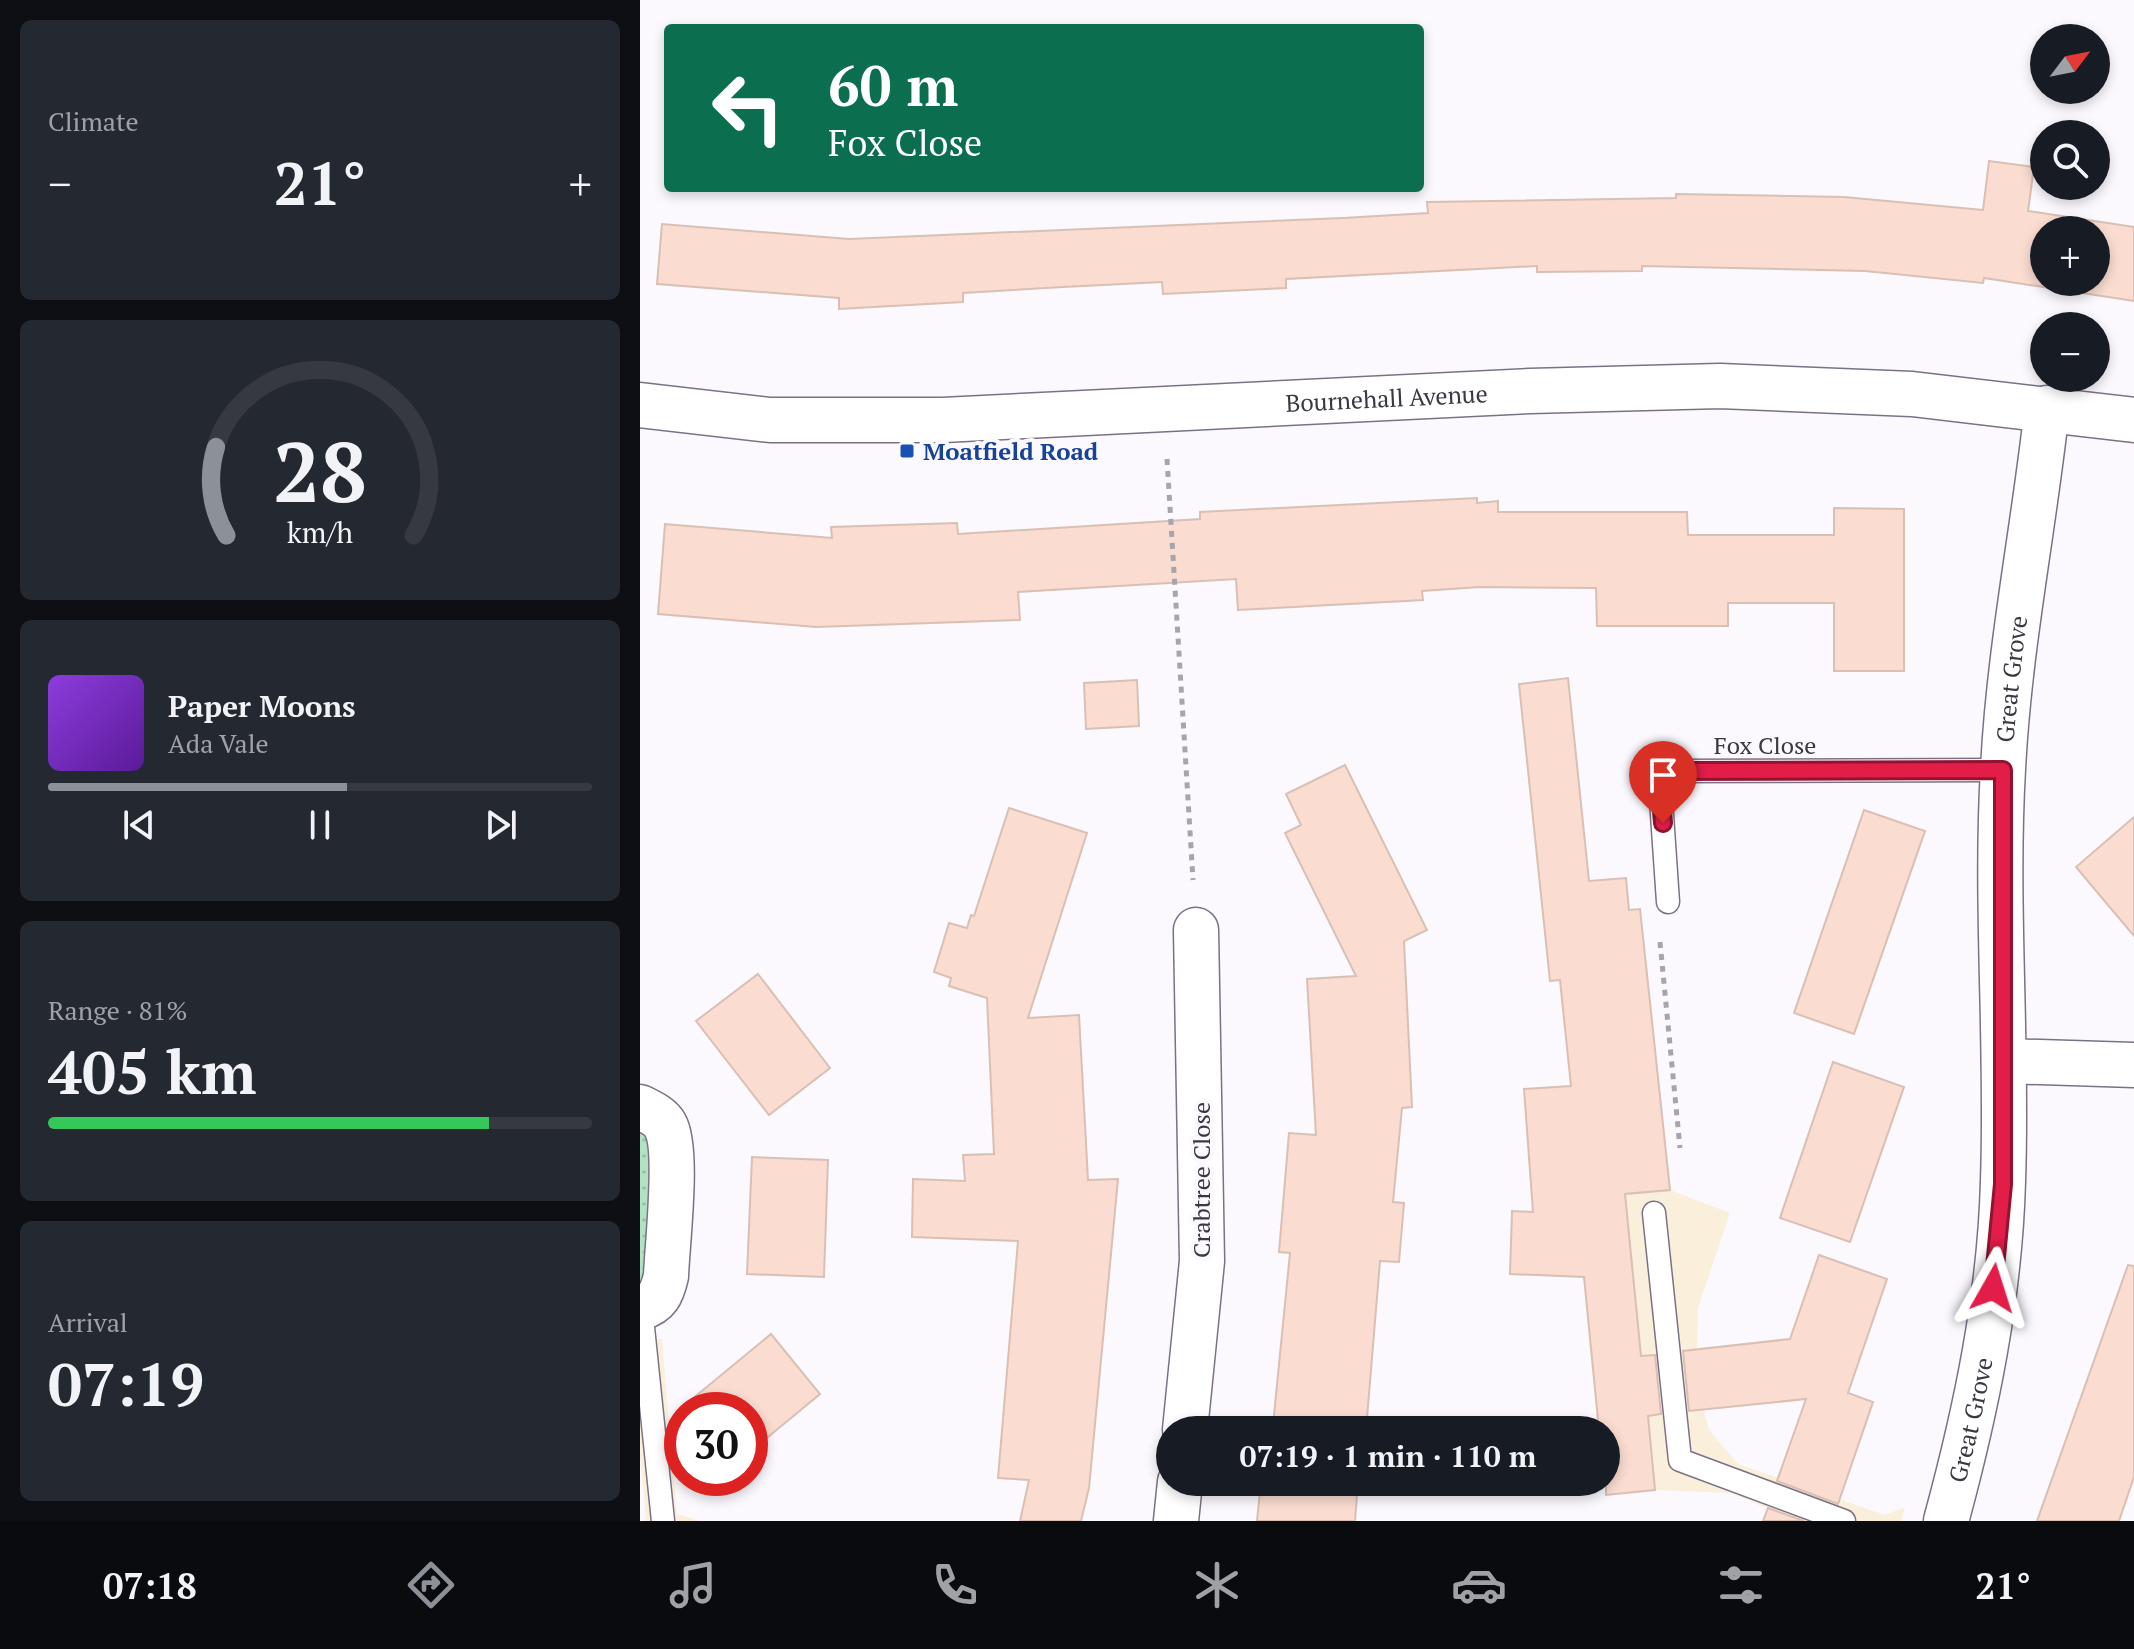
<!DOCTYPE html>
<html lang="en">
<head>
<meta charset="utf-8">
<style>
	:root { --surface:#171b24; --page:#242831; --text:#f1f3f6; --muted:#9ea1a6; --line:#363941; --accent:#8c9099 }
	body { margin:0; font-family:"PT Serif",serif; background:var(--page); color:var(--text); height:100vh; display:flex; flex-direction:column; font-size:30px; white-space:nowrap }
	* { box-sizing:border-box; margin:0 }
	p { font-size:26px; color:var(--muted) }
	.icon { flex:none; width:44px; height:44px; fill:none; stroke:currentColor; stroke-width:2; stroke-linecap:round; stroke-linejoin:round }
	.map { position:relative; flex:1; overflow:hidden }
	.details { display:flex; flex-direction:column; gap:20px; padding:20px; background:#0d0f14; width:640px }
	.details>* { flex:none }
	.banner { position:absolute; left:24px; top:24px; width:760px; height:168px; border-radius:8px; box-shadow:0 4px 12px #0003; background:#0b6e4f; color:#fff; overflow:hidden }
	.needle { width:52px; rotate:58deg }
	.controls { position:absolute; left:1390px; top:24px; display:grid; gap:16px }
	.controls a { display:grid; place-items:center; width:80px; height:80px; border-radius:50%; background:var(--surface); box-shadow:0 4px 12px #0003; font-size:40px }
	.speed { position:absolute; left:24px; top:1392px; display:flex; gap:16px; font-size:40px; font-weight:700; text-align:center }
	.speed>* { display:grid; place-content:center; width:104px; height:104px; border-radius:50%; background:var(--surface); box-shadow:0 4px 12px #0003; line-height:1 }
	.speed .limit { border:12px solid #d22; background:#fff; color:#111 }
	.pin { position:absolute; display:grid; place-items:center; width:68px; height:68px; color:#fff; margin:-82px -34px; border-radius:50% 50% 50% 0; rotate:-45deg; box-shadow:0 0 8px #0007 }
	.pin .icon { rotate:45deg }
	.me { position:absolute; width:88px; margin:-44px; rotate:6deg; stroke-linejoin:round; filter:drop-shadow(0 0 6px #0008) }
	.turn { display:flex; align-items:center; gap:28px; height:168px; padding:0 32px; font-size:36px }
	.turn .icon { width:104px; height:104px; stroke-width:2.5 }
	.turn b { display:block; font-size:56px; line-height:68px }
	.big { font-size:60px; font-weight:800; line-height:1.1 }
	.details .card { flex:1; display:flex; flex-direction:column; justify-content:center; gap:12px; min-width:0; padding:0 28px; border-radius:12px; background:var(--page) }
	.details .dial { align-items:center; gap:0 }
	.dial svg { height:208px; overflow:visible; fill:none; stroke:var(--line); stroke-width:7; stroke-linecap:round; text-anchor:middle }
	.dial text { fill:var(--text); stroke:none }
	.song { display:flex; align-items:center; gap:24px }
	.cover { width:96px; height:96px; border-radius:12px; background:linear-gradient(135deg,hsl(270 70% 55%),hsl(270 70% 35%)) }
	.played { height:8px; border-radius:4px; background:linear-gradient(90deg,var(--accent) 55%,var(--line) 55%) }
	.keys { display:flex; justify-content:space-around; direction:ltr }
	.heat { display:flex; justify-content:space-between; align-items:center; font-size:44px; direction:ltr }
	.charge { height:12px; border-radius:6px; background:linear-gradient(90deg,#34c759 81%,var(--line) 0) }
	.trip { position:absolute; left:516px; top:1416px; width:464px; height:80px; border-radius:40px; background:var(--surface); box-shadow:0 4px 12px #0003; font-weight:800; line-height:80px; text-align:center }
	.tab-bar { display:flex; height:128px; justify-content:space-around; align-items:center; background:#090b0e; color:var(--muted) }
	.tab-bar .icon { width:56px; height:56px }
	.tab-bar .on { color:var(--accent) }
	.tab-bar b { font-size:36px; color:var(--text) }
	main { display:flex; flex:1; min-height:0 }
	.map>svg:first-child { display:block }
</style>
</head>
<body>
<main>
<section class="details">
<div class="card"><p>Climate</p>
<div class="heat"><a>−</a><b class="big">21°</b><a>+</a></div>
</div>
<div class="card dial"><svg viewBox="0 0 100 80">
<path d="M14 69A42 42 0 1 1 86 69"/>
<path d="M14 69A42 42 0 0 1 10 35" stroke="#8c9099"/>
<text x="50" y="56" font-size="32" font-weight="700">28</text>
<text x="50" y="72" font-size="11">km/h</text>
</svg></div>
<div class="card">
<div class="song"><i class="cover"></i><div><b>Paper Moons</b><p>Ada Vale</p></div></div>
<div class="played"></div>
<div class="keys"><svg class="icon" aria-label="previous" viewBox="0 0 24 24"><path d="M18 5L8 12l10 7zM5 5v14"/></svg><svg class="icon" aria-label="pause" viewBox="0 0 24 24"><path d="M8 5v14M16 5v14"/></svg><svg class="icon" aria-label="next" viewBox="0 0 24 24"><path d="M6 5l10 7-10 7zM19 5v14"/></svg></div>
</div>
<div class="card"><p>Range · 81%</p><b class="big">405 km</b><div class="charge"></div></div>
<div class="card"><p>Arrival</p><b class="big">07:19</b></div>
</section>
<div class="map">
<svg width="1494" height="1521" viewBox="0 0 1494 1521">
	<defs>
		<pattern id="grass-dots" width="8" height="8" patternUnits="userSpaceOnUse" patternTransform="scale(2)"><rect width="8" height="8" fill="#afe3c2"/><path d="M2 2h.1M6 6h.1" fill="none" stroke="#97c4a8" stroke-width="1.8" stroke-linecap="round"/></pattern>
	</defs>
	<rect width="100%" height="100%" fill="#fbf9fe"/>
	<!-- industrial -->
	<g fill="#faefda">
		<path d="M 1030,1190 L 1090,1213 L 1058,1308 L 1057,1349 L 1105,1344 L 1112,1405 L 1064,1410 L 1069,1430 L 1098,1464 L 1245,1515 L 1265,1507 L 1261,1521 L 1156,1521 L 1092,1493 L 1015,1490 L 966,1495 L 966,1430 L 959,1430 L 936,1199 Z"/>
		<path d="M 22,1339 L 37,1514 L 60,1521 L 6,1521 L 0,1455 L 0,1341 Z"/>
	</g>
	<!-- grass -->
	<path fill="url(#grass-dots)" d="M 0,1130 L 11,1141 L 8,1276 L 0,1289 Z"/>
	<!-- building -->
	<g fill="#fadcd1" stroke="#d9bfb4" stroke-width="2" fill-rule="evenodd">
		<path d="M 1349,161 L 1394,167 L 1388,211 L 1494,227 L 1494,301 L 1344,278 L 1343,283 L 1225,271 L 1002,266 L 1002,271 L 897,272 L 897,266 L 646,279 L 646,288 L 523,294 L 522,282 L 423,287 L 323,293 L 323,302 L 199,309 L 199,298 L 17,284 L 22,224 L 209,239 L 703,218 L 788,213 L 787,202 L 1036,198 L 1036,194 L 1204,197 L 1343,210 ZM 1404,230 L 1456,230 L 1456,282 L 1404,282 Z"/>
		<path d="M 837,498 L 837,503 L 858,501 L 858,512 L 1047,512 L 1048,535 L 1194,535 L 1194,508 L 1264,509 L 1264,671 L 1194,671 L 1194,603 L 1088,603 L 1088,626 L 957,626 L 956,588 L 840,587 L 782,591 L 783,600 L 598,610 L 596,579 L 378,592 L 380,620 L 176,627 L 18,614 L 25,524 L 192,538 L 191,527 L 317,523 L 318,534 L 560,519 L 560,512 Z"/>
		<path d="M 928,678 L 949,881 L 986,878 L 989,910 L 1000,909 L 1030,1190 L 985,1194 L 1001,1356 L 1015,1355 L 1021,1414 L 1008,1416 L 1015,1490 L 966,1495 L 966,1430 L 959,1430 L 944,1277 L 870,1274 L 872,1211 L 893,1212 L 884,1089 L 931,1086 L 920,980 L 910,981 L 879,684 Z"/>
		<path d="M 497,680 L 499,726 L 446,729 L 444,683 Z"/>
		<path d="M 705,765 L 787,930 L 764,941 L 772,1107 L 762,1108 L 753,1202 L 764,1203 L 759,1262 L 740,1261 L 726,1430 L 625,1430 L 626,1425 L 633,1425 L 650,1253 L 639,1252 L 649,1133 L 676,1135 L 667,979 L 716,976 L 645,833 L 661,825 L 646,794 Z"/>
		<path d="M 369,808 L 447,833 L 388,1018 L 439,1015 L 448,1180 L 478,1179 L 449,1488 L 441,1521 L 380,1521 L 389,1480 L 358,1478 L 378,1241 L 272,1237 L 273,1179 L 325,1181 L 323,1155 L 354,1154 L 347,998 L 309,986 L 311,978 L 294,972 L 309,923 L 327,928 L 331,915 L 334,916 Z"/>
		<path d="M 1224,810 L 1285,831 L 1214,1034 L 1154,1013 Z"/>
		<path d="M 1494,817 L 1494,936 L 1436,867 Z"/>
		<path d="M 118,974 L 190,1068 L 129,1115 L 56,1021 Z"/>
		<path d="M 1193,1062 L 1264,1087 L 1210,1242 L 1140,1218 Z"/>
		<path d="M 112,1157 L 188,1160 L 184,1277 L 107,1274 Z"/>
		<path d="M 1179,1255 L 1247,1279 L 1208,1393 L 1233,1402 L 1198,1504 L 1137,1481 L 1166,1399 L 1049,1411 L 1043,1351 L 1150,1339 Z"/>
		<path d="M 1488,1265 L 1494,1266 L 1494,1477 L 1479,1521 L 1397,1521 Z"/>
		<path d="M 131,1334 L 180,1394 L 110,1452 L 110,1410 L 40,1409 Z"/>
		<path d="M 621,1482 L 718,1482 L 715,1521 L 617,1521 Z"/>
		<path d="M 1128,1508 L 1164,1521 L 1123,1521 Z"/>
	</g>
	<g fill="none" stroke-linecap="round" stroke-linejoin="round">
		<defs>
			<g id="service">
				<path d="M 1028,902 L 1019,771 L 1363,770"/>
				<path d="M 1014,1213 L 1040,1460 L 1204,1521"/>
				<path d="M 1,1308 L 23,1521"/>
			</g>
			<g id="minor">
				<path d="M 1364,1061 L 1494,1065"/>
				<path d="M 0,1107 C 9,1112 20,1116 25,1125 C 39,1149 27,1245 26,1276 C 22,1293 18,1303 0,1308"/>
				<path d="M 545,1430 L 562,1261 L 556,930"/>
				<path d="M 536,1521 L 540,1482"/>
				<path id="s1" d="M 1306,1521 C 1336,1411 1360,1296 1363,1181 C 1368,1044 1355,906 1363,769 C 1369,648 1394,528 1407,408"/>
			</g>
			<g id="tertiary">
				<path id="s2" d="M 0,405 L 130,420 L 303,420 L 890,391 L 1080,386 L 1272,394 L 1494,420"/>
			</g>
		</defs>
		<!-- service casing -->
		<use href="#service" stroke="#7b7187" stroke-width="25"/>
		<!-- minor casing -->
		<use href="#minor" stroke="#7b7187" stroke-width="47"/>
		<!-- tertiary casing -->
		<use href="#tertiary" stroke="#7b7187" stroke-width="47"/>
		<!-- path -->
		<g stroke="#a7a4ab" stroke-width="5" stroke-dasharray="6 6" stroke-linecap="butt">
			<path d="M 527,459 L 553,880"/>
			<path d="M 1020,942 L 1040,1148"/>
		</g>
		<!-- service -->
		<use href="#service" stroke="#fff" stroke-width="22"/>
		<!-- minor -->
		<use href="#minor" stroke="#fff" stroke-width="44"/>
		<!-- tertiary -->
		<use href="#tertiary" stroke="#fff" stroke-width="44"/>
	</g>
	<g fill="none" stroke-linecap="round" stroke-linejoin="round">
		<defs>
			<path id="route" d="M 1023,823 L 1019,771 L 1363,770 L 1363,1184 L 1353,1288"/>
		</defs>
		<!-- route casing -->
		<use href="#route" stroke="#92132f" stroke-width="20"/>
		<!-- route -->
		<use href="#route" stroke="#e11d48" stroke-width="14"/>
	</g>
	<!-- markers -->
	<rect fill="#1a4fb4" stroke="#fbf9fe" stroke-width="3" x="259" y="443" width="16" height="16" rx="4"/>
	<g text-anchor="middle" dominant-baseline="central" stroke-width="8" stroke-linejoin="round" paint-order="stroke">
		<!-- street labels -->
		<g font-size="24" fill="#3c3842" stroke="#fbf9fe">
			<text stroke="none"><textPath href="#s2" startOffset="748">Bournehall Avenue</textPath></text>
			<text stroke="none"><textPath href="#s1" startOffset="848">Great Grove</textPath></text>
			<text x="1125" y="745">Fox Close</text>
			<text transform="translate(561 1180) rotate(-90)">Crabtree Close</text>
			<text stroke="none"><textPath href="#s1" startOffset="104">Great Grove</textPath></text>
		</g>
		<!-- transit labels -->
		<g font-size="24" font-weight="bold" fill="#164399" stroke="#fbf9fe" text-anchor="start">
			<text x="283" y="451">Moatfield Road</text>
		</g>
	</g>
</svg>
<div class="controls">
<a><svg class="needle" viewBox="-14 -14 28 28"><path d="M0-13l5 13h-10z" fill="#e53935"/><path d="M0 13l5-13h-10z" fill="#9ea1a6"/></svg></a>
<a><svg class="icon" aria-label="search" viewBox="0 0 24 24"><circle cx="10" cy="10" r="6"/><path d="M15 15l6 6"/></svg></a>
<a>+</a>
<a>−</a>
</div>
<div class="speed"><div class="limit">30</div></div>
<div class="pin" style="left:1023px;top:823px;background:#d93025"><svg class="icon" aria-label="arrive" viewBox="0 0 24 24"><path d="M6 21V4h12l-3 4 3 4H6"/></svg></div>
<svg class="me" style="left:1353px;top:1288px" viewBox="-20 -20 40 40"><path d="M0-17L14 15 0 8-14 15z" fill="#e11d48" stroke="#fff" stroke-width="4"/></svg>
<div class="trip">07:19 · 1 min · 110 m</div>
<div class="banner">
<div class="turn"><svg class="icon" aria-label="left" viewBox="0 0 24 24"><path d="M17 20v-9H6M10 6l-5 5 5 5"/></svg><div><b>60 m</b>Fox Close</div></div>
</div>
</div>
</main>
<nav class="tab-bar">
<b>07:18</b>
<svg class="icon on" aria-label="directions" viewBox="0 0 24 24"><path d="M12 3l9 9-9 9-9-9zM9 14v-3h6M13 9l2 2-2 2"/></svg>
<svg class="icon" aria-label="music" viewBox="0 0 24 24"><path d="M9 18V5l10-2v13"/><circle cx="6" cy="18" r="3"/><circle cx="16" cy="16" r="3"/></svg>
<svg class="icon" aria-label="phone" viewBox="0 0 24 24"><path d="M5 4h4l2 5-3 2q2 4 5 5l2-3 5 2v4C11 20 4 13 5 4z"/></svg>
<svg class="icon" aria-label="climate" viewBox="0 0 24 24"><path d="M12 3v18M4 7l16 10M4 17L20 7"/></svg>
<svg class="icon" aria-label="car" viewBox="0 0 24 24"><path d="M5 17H2v-5l4-1 3-4h7l3 4 3 1v5h-3M9 17h6M6 11h13"/><circle cx="7" cy="17" r="2"/><circle cx="17" cy="17" r="2"/></svg>
<svg class="icon" aria-label="filters" viewBox="0 0 24 24"><path d="M4 7h16M4 17h16"/><circle cx="9" cy="7" r="2"/><circle cx="15" cy="17" r="2"/></svg>
<b>21°</b>
</nav>
</body>
</html>
